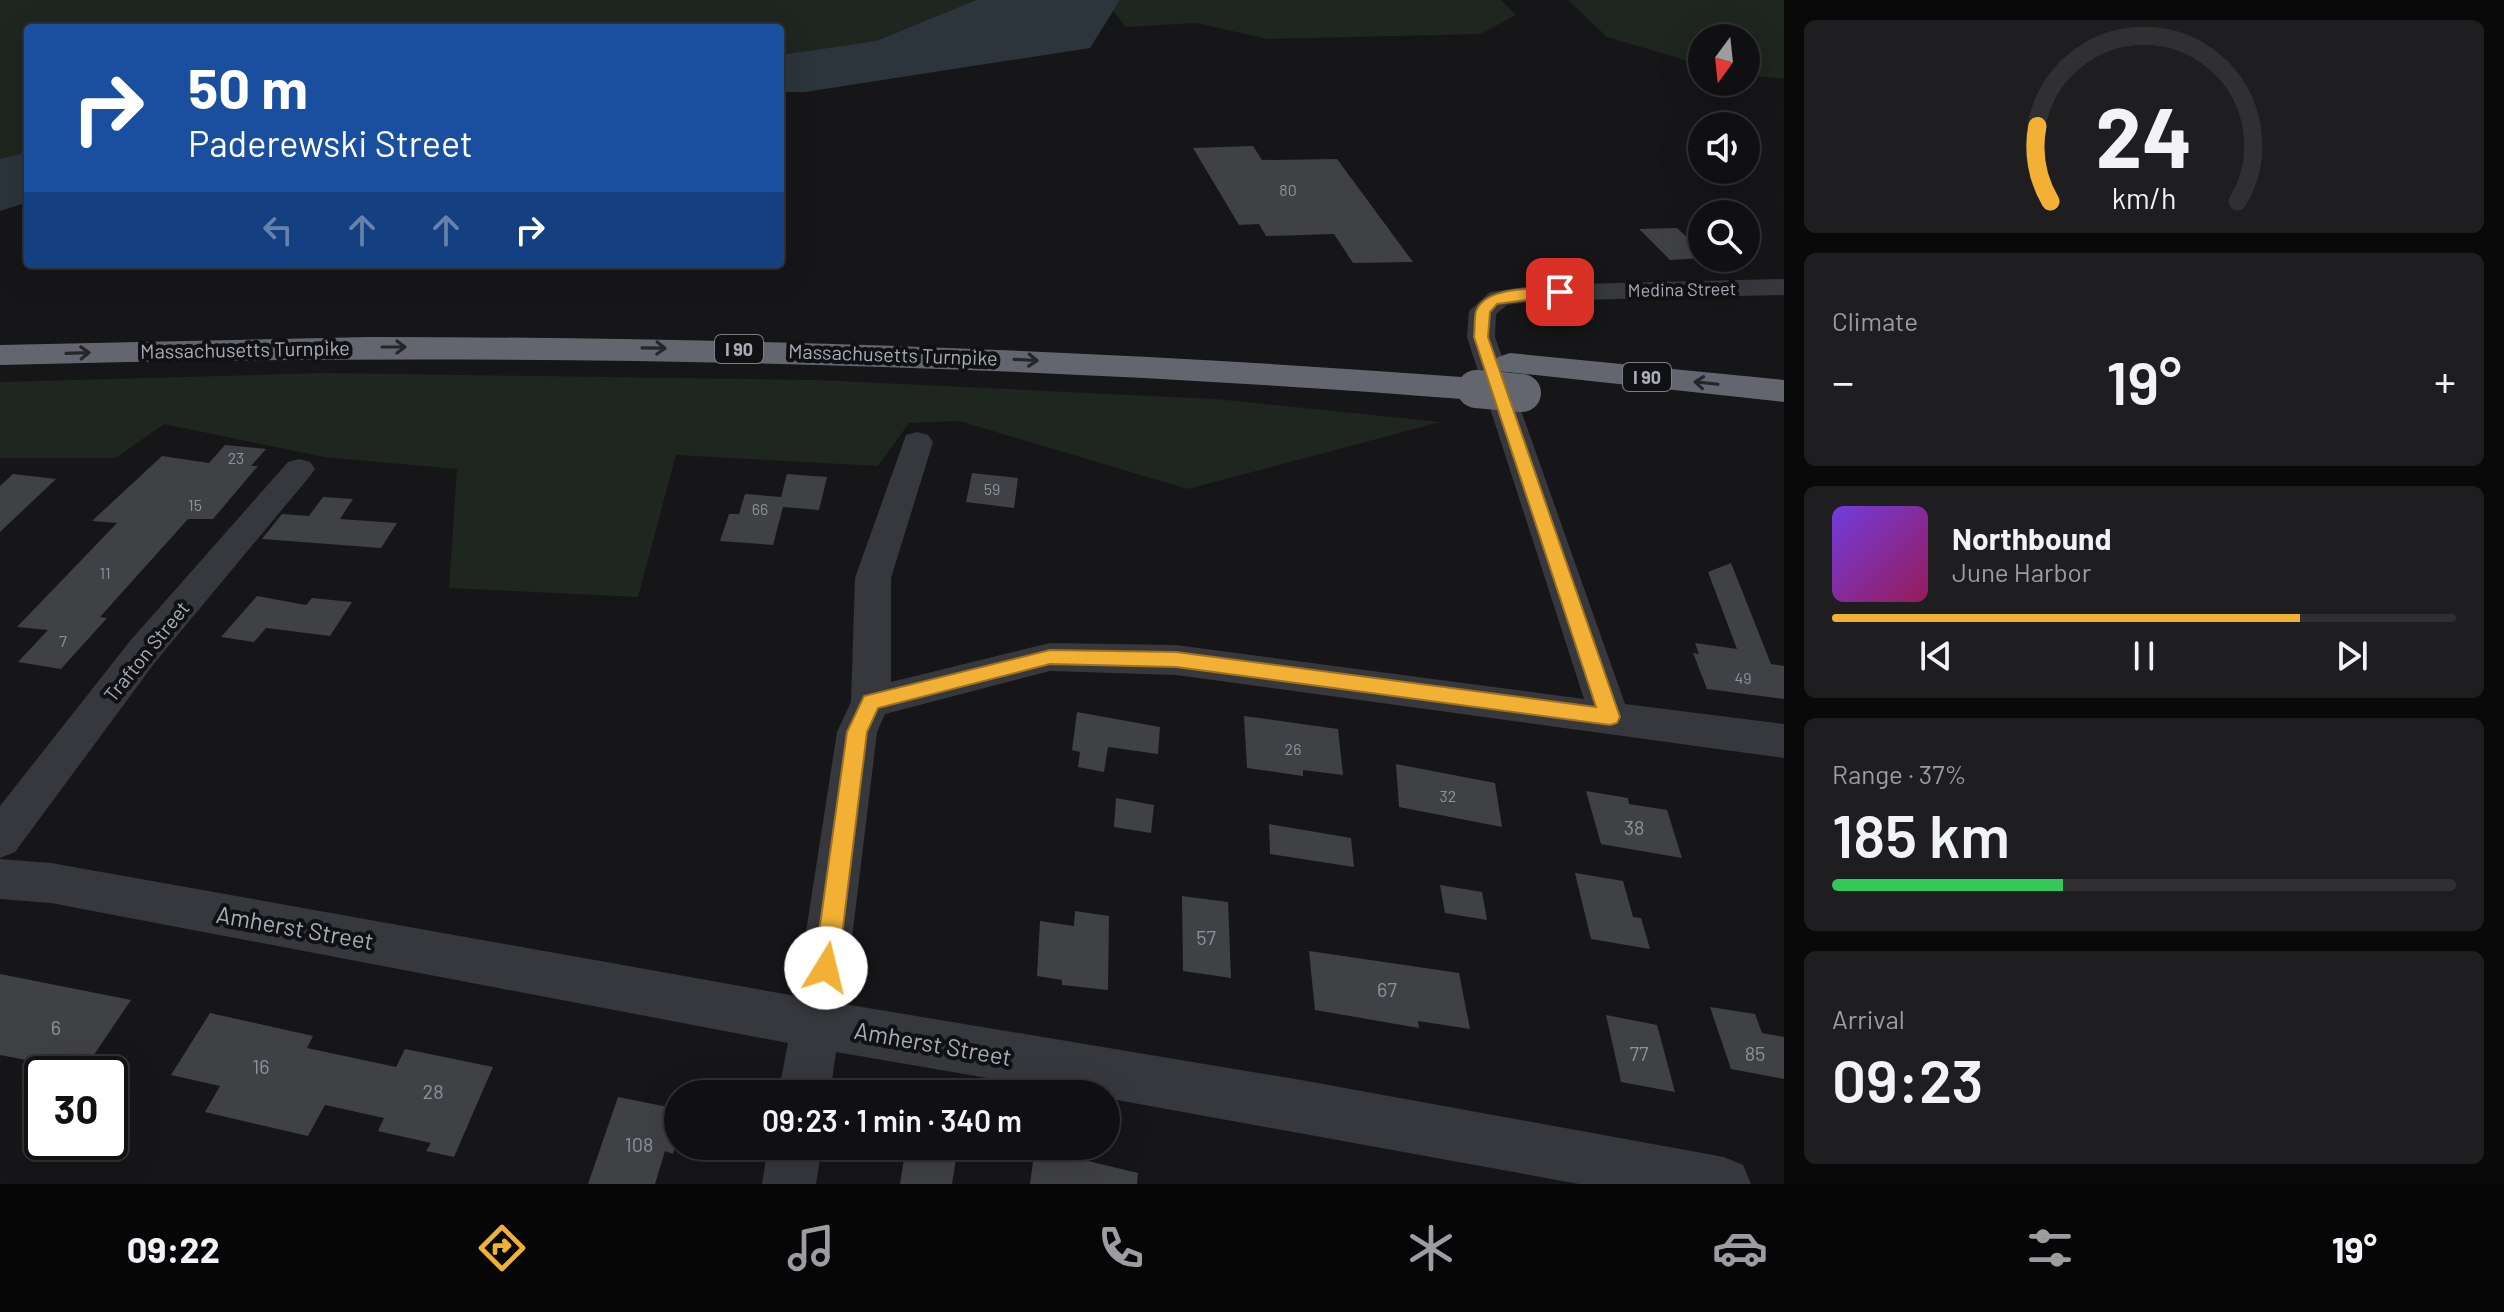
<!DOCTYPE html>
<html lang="en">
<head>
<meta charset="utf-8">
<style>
	:root { --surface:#101012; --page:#1e1e20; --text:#f1f3f6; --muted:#9c9d9f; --line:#303032; --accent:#f2b134 }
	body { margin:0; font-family:Barlow,sans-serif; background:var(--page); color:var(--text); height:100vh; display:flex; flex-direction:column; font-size:30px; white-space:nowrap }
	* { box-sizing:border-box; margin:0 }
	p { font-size:26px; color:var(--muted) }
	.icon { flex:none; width:44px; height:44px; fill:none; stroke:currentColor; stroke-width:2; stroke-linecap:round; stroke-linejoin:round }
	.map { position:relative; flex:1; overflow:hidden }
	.sheet { display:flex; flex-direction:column; gap:20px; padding:20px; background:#09090a; width:720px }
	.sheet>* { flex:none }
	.banner { position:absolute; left:24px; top:24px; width:760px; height:244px; border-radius:8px; box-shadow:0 8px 32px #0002,0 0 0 2px var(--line); background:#1a4fa0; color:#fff; overflow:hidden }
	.needle { width:52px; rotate:195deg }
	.fabs { position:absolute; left:1688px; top:24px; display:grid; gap:16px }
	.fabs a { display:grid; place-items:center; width:72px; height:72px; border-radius:50%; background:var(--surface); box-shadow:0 8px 32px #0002,0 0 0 2px var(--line); font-size:40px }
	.speed { position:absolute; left:24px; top:1056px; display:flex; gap:16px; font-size:40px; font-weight:700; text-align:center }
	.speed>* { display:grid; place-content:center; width:104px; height:104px; border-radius:50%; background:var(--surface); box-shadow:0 8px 32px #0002,0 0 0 2px var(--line); line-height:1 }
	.speed .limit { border:4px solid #111; border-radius:12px; background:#fff; color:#111 }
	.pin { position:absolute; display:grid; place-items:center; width:68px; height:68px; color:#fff; margin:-34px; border-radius:16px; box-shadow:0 4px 12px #0006 }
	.me { position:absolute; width:88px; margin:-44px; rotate:9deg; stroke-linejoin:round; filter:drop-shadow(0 0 6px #0008) }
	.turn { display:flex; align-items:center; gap:28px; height:168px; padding:0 32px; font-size:36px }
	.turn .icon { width:104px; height:104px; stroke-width:2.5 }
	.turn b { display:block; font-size:56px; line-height:68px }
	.lanes { display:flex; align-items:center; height:76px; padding:0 32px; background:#0003; justify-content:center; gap:40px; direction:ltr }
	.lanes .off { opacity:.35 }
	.big { font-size:60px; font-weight:600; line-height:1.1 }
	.sheet .tile { flex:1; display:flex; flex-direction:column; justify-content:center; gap:12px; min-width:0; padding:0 28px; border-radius:12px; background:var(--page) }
	.sheet .dial { align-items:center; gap:0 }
	.dial svg { height:208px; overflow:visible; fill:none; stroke:var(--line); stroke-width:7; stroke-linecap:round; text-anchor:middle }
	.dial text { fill:var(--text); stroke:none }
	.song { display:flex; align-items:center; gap:24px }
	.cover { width:96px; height:96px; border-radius:12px; background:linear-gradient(135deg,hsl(260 70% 55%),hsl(330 70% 35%)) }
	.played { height:8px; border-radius:4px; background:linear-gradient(90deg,var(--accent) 75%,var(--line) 75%) }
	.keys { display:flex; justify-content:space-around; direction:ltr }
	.heat { display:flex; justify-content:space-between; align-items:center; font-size:44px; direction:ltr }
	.charge { height:12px; border-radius:6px; background:linear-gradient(90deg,#34c759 37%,var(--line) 0) }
	.trip { position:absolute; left:664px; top:1080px; width:456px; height:80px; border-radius:40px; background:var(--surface); box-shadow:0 8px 32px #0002,0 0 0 2px var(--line); font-weight:600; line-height:80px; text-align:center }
	.dock { display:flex; height:128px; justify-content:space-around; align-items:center; background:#060607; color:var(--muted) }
	.dock .icon { width:56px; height:56px }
	.dock .active { color:var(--accent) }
	.dock b { font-size:36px; color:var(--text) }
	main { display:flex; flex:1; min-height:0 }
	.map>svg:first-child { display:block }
</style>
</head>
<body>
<main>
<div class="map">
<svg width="1784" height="1184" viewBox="0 0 1784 1184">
	<rect width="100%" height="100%" fill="#161618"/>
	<!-- green -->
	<g fill="#1e261f">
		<path d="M 0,0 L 976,0 L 876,41 L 780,55 L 780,28 L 28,28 L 28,152 L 0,159 Z"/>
		<path d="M 1120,0 L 1501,0 L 1516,15 L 1480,34 L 1268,39 L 1196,23 L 1126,27 L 1113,11 Z"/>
		<path d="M 1568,0 L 1784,0 L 1784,79 L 1746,75 L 1746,38 L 1702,38 L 1702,65 L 1607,37 Z"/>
		<path d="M 325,373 L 817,380 L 1215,399 L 1441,422 L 1188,489 L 959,421 L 909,423 L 878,466 L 676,455 L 638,597 L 449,588 L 457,469 L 324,457 L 164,424 L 116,458 L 0,458 L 0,382 Z"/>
	</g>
	<!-- water -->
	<g fill="#2c353c">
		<path d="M 976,0 L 1120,0 L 1090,48 L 805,92 L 780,92 L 780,55 L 876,41 Z"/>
		<path d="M 28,152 L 28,202 L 0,211 L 0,159 Z"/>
	</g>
	<!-- building -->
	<g fill="#404145">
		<path d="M 1253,146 L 1262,160 L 1337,159 L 1413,262 L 1353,263 L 1334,234 L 1266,236 L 1259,224 L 1239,225 L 1193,148 Z"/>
		<path d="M 1677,228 L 1702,251 L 1702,258 L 1670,260 L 1639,229 Z"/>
		<path d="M 225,445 L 266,449 L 251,466 L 258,466 L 213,519 L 188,519 L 100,617 L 107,618 L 61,669 L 18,662 L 48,630 L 17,627 L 117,523 L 92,521 L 162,456 L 209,463 Z"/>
		<path d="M 972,473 L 1018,478 L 1014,508 L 966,502 Z"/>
		<path d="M 13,474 L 56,479 L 0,532 L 0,486 Z"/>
		<path d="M 787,474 L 827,477 L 819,510 L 783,507 L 773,545 L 720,541 L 729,514 L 739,514 L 745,494 L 781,497 Z"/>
		<path d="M 323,497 L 353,499 L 340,519 L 397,523 L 381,548 L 262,539 L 282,514 L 309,516 Z"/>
		<path d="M 1731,563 L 1771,664 L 1784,666 L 1784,699 L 1707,689 L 1693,653 L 1699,654 L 1695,643 L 1737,649 L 1708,572 Z"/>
		<path d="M 257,596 L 306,605 L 312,598 L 352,602 L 330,636 L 266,628 L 254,642 L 221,637 Z"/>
		<path d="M 1077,712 L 1160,727 L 1158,754 L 1108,747 L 1104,772 L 1078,767 L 1080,752 L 1072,750 Z"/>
		<path d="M 1244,716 L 1338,729 L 1343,775 L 1303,770 L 1303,776 L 1247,768 Z"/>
		<path d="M 1396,764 L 1495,783 L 1502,827 L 1399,807 Z"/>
		<path d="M 1586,791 L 1628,798 L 1629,804 L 1667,810 L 1682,858 L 1601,844 Z"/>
		<path d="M 1116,798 L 1154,805 L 1151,833 L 1114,827 Z"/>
		<path d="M 1269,824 L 1351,838 L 1354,867 L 1270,854 Z"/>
		<path d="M 1575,873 L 1623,881 L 1633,917 L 1641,918 L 1650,949 L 1591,939 Z"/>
		<path d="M 1440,885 L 1482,892 L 1487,920 L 1445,913 Z"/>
		<path d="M 1182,896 L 1228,902 L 1231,978 L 1183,971 Z"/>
		<path d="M 1075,911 L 1109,916 L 1108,990 L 1062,985 L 1062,980 L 1037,976 L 1040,921 L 1074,926 Z"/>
		<path d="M 1309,951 L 1459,973 L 1470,1029 L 1418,1021 L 1419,1028 L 1315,1010 Z"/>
		<path d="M 0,974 L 131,1000 L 83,1071 L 0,1055 Z"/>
		<path d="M 1710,1007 L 1755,1014 L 1762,1033 L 1784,1037 L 1784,1079 L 1731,1069 Z"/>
		<path d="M 210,1013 L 313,1036 L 307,1048 L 396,1067 L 405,1049 L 493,1067 L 454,1157 L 426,1151 L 431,1143 L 378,1131 L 384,1118 L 325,1105 L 308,1136 L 205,1112 L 220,1086 L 171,1075 Z"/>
		<path d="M 1606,1015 L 1657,1025 L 1675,1092 L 1621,1082 Z"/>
		<path d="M 618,1097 L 678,1109 L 678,1137 L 673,1154 L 665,1151 L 655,1184 L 588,1184 Z"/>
		<path d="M 906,1146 L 958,1146 L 952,1184 L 900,1184 Z"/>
		<path d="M 1044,1146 L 1085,1146 L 1084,1160 L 1138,1173 L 1137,1184 L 1030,1184 L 1034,1154 L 1043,1156 Z"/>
	</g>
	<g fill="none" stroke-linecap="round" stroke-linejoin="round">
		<!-- minor -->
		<g fill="#37383d" fill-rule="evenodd">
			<path d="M 1784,279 L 1784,295 L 1537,301 L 1507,305 L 1496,314 L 1495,337 L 1625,704 L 1784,724 L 1784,758 L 1176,675 L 1050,671 L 885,714 L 877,732 L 844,1004 L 1301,1080 L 1724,1157 L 1743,1165 L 1751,1184 L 1579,1184 L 1106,1098 L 1106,1094 L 1081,1094 L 836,1052 L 830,1094 L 778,1094 L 788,1043 L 51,903 L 0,899 L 0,859 L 51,863 L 796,996 L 837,732 L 851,702 L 855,578 L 906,435 L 917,432 L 928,435 L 933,442 L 891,578 L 891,682 L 1050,643 L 1176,645 L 1584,699 L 1467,337 L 1469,311 L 1490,292 L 1537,285 Z"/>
			<path d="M 299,459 L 310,462 L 315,469 L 310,476 L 156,661 L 15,852 L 0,858 L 0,806 L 130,641 L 288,462 Z"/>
			<path d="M 768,1146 L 822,1146 L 816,1184 L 762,1184 Z"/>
		</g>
		<!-- highway -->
		<g fill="#63666e" fill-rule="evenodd">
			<path d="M 370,337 C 739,337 1107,350 1476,378 L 1489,381 L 1494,389 L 1489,397 L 1476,400 C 984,361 493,352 0,365 L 0,345 Z"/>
			<path d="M 1510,353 L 1784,380 L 1784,402 L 1498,371 L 1492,364 L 1498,357 Z"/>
		</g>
		<!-- highway-bridge -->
		<path stroke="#63666e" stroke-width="38" d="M 1476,389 L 1522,393"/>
	</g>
	<!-- one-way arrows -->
	<defs><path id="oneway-shaft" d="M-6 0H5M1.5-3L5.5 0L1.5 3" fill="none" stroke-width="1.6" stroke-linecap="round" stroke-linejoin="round" transform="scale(2)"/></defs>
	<g stroke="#26262a">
		<use href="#oneway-shaft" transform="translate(394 347)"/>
		<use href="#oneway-shaft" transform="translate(654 348) rotate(1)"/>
		<use href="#oneway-shaft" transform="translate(78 353) rotate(-2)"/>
		<use href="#oneway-shaft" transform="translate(1026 360) rotate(3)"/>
		<use href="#oneway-shaft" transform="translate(1706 383) rotate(-174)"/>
	</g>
	<!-- route -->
	<path fill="#f2b134" stroke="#9d7322" stroke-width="2" d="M 1560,288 L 1564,289 L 1564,295 L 1497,304 L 1490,312 L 1488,337 L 1620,717 L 1617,723 L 1610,725 L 1176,667 L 1050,664 L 878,708 L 867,732 L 838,968 L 834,976 L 826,980 L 817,976 L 814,968 L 847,732 L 864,696 L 1050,650 L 1176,652 L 1596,707 L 1474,337 C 1475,329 1474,318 1476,311 C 1486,285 1537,289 1560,288 Z"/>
	<g text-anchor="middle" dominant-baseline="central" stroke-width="8" stroke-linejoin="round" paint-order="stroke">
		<!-- number labels -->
		<g font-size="16" fill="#8e929b">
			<text x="1288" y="189">80</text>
			<text x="236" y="457">23</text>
			<text x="992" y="488">59</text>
			<text x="195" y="504">15</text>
			<text x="760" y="508">66</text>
			<text x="105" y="572">11</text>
			<text x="63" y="640">7</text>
			<text x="1743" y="677">49</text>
			<text x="1293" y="748">26</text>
			<text x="1448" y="795">32</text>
		</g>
		<!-- far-street labels -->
		<g font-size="18" fill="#a8adb8" stroke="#111113">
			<text transform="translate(1682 289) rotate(-1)">Medina Street</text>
		</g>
		<!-- shield labels -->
		<g fill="#111113" stroke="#7b7e86" stroke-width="2">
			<rect x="715" y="335" width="48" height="28" rx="6"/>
			<rect x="1623" y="363" width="48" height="28" rx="6"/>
		</g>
		<g font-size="18" font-weight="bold" fill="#a8adb8">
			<text x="739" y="349">I 90</text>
			<text x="1647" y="377">I 90</text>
		</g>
		<!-- street labels -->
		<g font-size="20" fill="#a8adb8" stroke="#111113">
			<text transform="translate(245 349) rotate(-1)">Massachusetts Turnpike</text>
			<text transform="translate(893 354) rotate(2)">Massachusetts Turnpike</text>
			<text transform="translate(146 651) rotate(-51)">Trafton Street</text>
		</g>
		<!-- near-number labels -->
		<g font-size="20" fill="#8e929b">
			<text x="1634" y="827">38</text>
			<text x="1206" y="937">57</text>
			<text x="1387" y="989">67</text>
			<text x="56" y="1027">6</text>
			<text x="1639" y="1053">77</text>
			<text x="1755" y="1053">85</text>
			<text x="261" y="1066">16</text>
			<text x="433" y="1091">28</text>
			<text x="639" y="1144">108</text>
		</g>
		<!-- near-street labels -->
		<g font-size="24" fill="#a8adb8" stroke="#111113">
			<text transform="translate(295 927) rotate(10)">Amherst Street</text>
			<text transform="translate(933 1043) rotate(10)">Amherst Street</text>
		</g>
	</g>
</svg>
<div class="fabs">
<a><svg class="needle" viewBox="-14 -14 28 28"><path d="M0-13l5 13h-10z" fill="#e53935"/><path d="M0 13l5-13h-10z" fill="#9c9d9f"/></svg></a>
<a><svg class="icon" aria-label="sound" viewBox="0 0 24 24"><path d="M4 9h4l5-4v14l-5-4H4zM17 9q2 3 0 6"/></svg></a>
<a><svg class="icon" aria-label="search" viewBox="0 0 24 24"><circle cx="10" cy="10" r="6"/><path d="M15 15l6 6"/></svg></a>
</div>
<div class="speed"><div class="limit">30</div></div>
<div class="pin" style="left:1560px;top:292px;background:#d93025"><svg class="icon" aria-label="arrive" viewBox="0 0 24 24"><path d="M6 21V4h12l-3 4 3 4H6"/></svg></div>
<svg class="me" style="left:826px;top:968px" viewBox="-20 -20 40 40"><circle r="19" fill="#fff"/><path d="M0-13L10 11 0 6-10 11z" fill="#f2b134"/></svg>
<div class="trip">09:23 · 1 min · 340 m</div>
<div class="banner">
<div class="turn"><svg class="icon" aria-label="right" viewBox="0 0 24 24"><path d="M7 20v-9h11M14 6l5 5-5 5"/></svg><div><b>50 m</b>Paderewski Street</div></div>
<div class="lanes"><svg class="icon off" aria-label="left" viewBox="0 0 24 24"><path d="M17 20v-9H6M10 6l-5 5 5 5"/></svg><svg class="icon off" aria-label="ahead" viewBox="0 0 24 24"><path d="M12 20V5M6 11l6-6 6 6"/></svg><svg class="icon off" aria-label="ahead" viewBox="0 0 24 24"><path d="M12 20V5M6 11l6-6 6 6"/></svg><svg class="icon" aria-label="right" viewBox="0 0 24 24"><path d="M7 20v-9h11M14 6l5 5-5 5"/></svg></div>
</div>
</div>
<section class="sheet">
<div class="tile dial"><svg viewBox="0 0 100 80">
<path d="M14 69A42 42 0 1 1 86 69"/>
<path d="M14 69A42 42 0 0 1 9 40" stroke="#f2b134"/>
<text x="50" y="56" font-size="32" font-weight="700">24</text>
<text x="50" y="72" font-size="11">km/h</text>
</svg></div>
<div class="tile"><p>Climate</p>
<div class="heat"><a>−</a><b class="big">19°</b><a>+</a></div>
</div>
<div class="tile">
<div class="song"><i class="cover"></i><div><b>Northbound</b><p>June Harbor</p></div></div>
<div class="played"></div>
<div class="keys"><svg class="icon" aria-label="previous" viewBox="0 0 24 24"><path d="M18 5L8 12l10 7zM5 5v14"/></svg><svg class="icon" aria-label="pause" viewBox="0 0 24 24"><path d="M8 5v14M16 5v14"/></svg><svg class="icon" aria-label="next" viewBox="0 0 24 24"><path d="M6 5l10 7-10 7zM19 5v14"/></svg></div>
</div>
<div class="tile"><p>Range · 37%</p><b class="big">185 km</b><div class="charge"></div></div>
<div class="tile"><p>Arrival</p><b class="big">09:23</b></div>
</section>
</main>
<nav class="dock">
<b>09:22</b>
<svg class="icon active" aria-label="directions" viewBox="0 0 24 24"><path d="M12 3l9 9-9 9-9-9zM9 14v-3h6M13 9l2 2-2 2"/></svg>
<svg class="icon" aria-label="music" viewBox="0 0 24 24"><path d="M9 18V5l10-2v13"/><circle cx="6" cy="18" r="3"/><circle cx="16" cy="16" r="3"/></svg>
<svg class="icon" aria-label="phone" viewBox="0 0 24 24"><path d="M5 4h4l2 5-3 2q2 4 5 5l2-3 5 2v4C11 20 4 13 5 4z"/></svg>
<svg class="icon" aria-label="climate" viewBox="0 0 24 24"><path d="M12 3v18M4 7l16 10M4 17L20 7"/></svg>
<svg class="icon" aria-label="car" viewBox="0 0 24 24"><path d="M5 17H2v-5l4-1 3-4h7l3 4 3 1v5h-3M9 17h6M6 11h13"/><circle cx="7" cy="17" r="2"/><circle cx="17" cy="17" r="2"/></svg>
<svg class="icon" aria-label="filters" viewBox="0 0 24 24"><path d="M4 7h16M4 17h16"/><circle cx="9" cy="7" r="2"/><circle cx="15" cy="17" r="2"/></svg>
<b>19°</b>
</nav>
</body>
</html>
